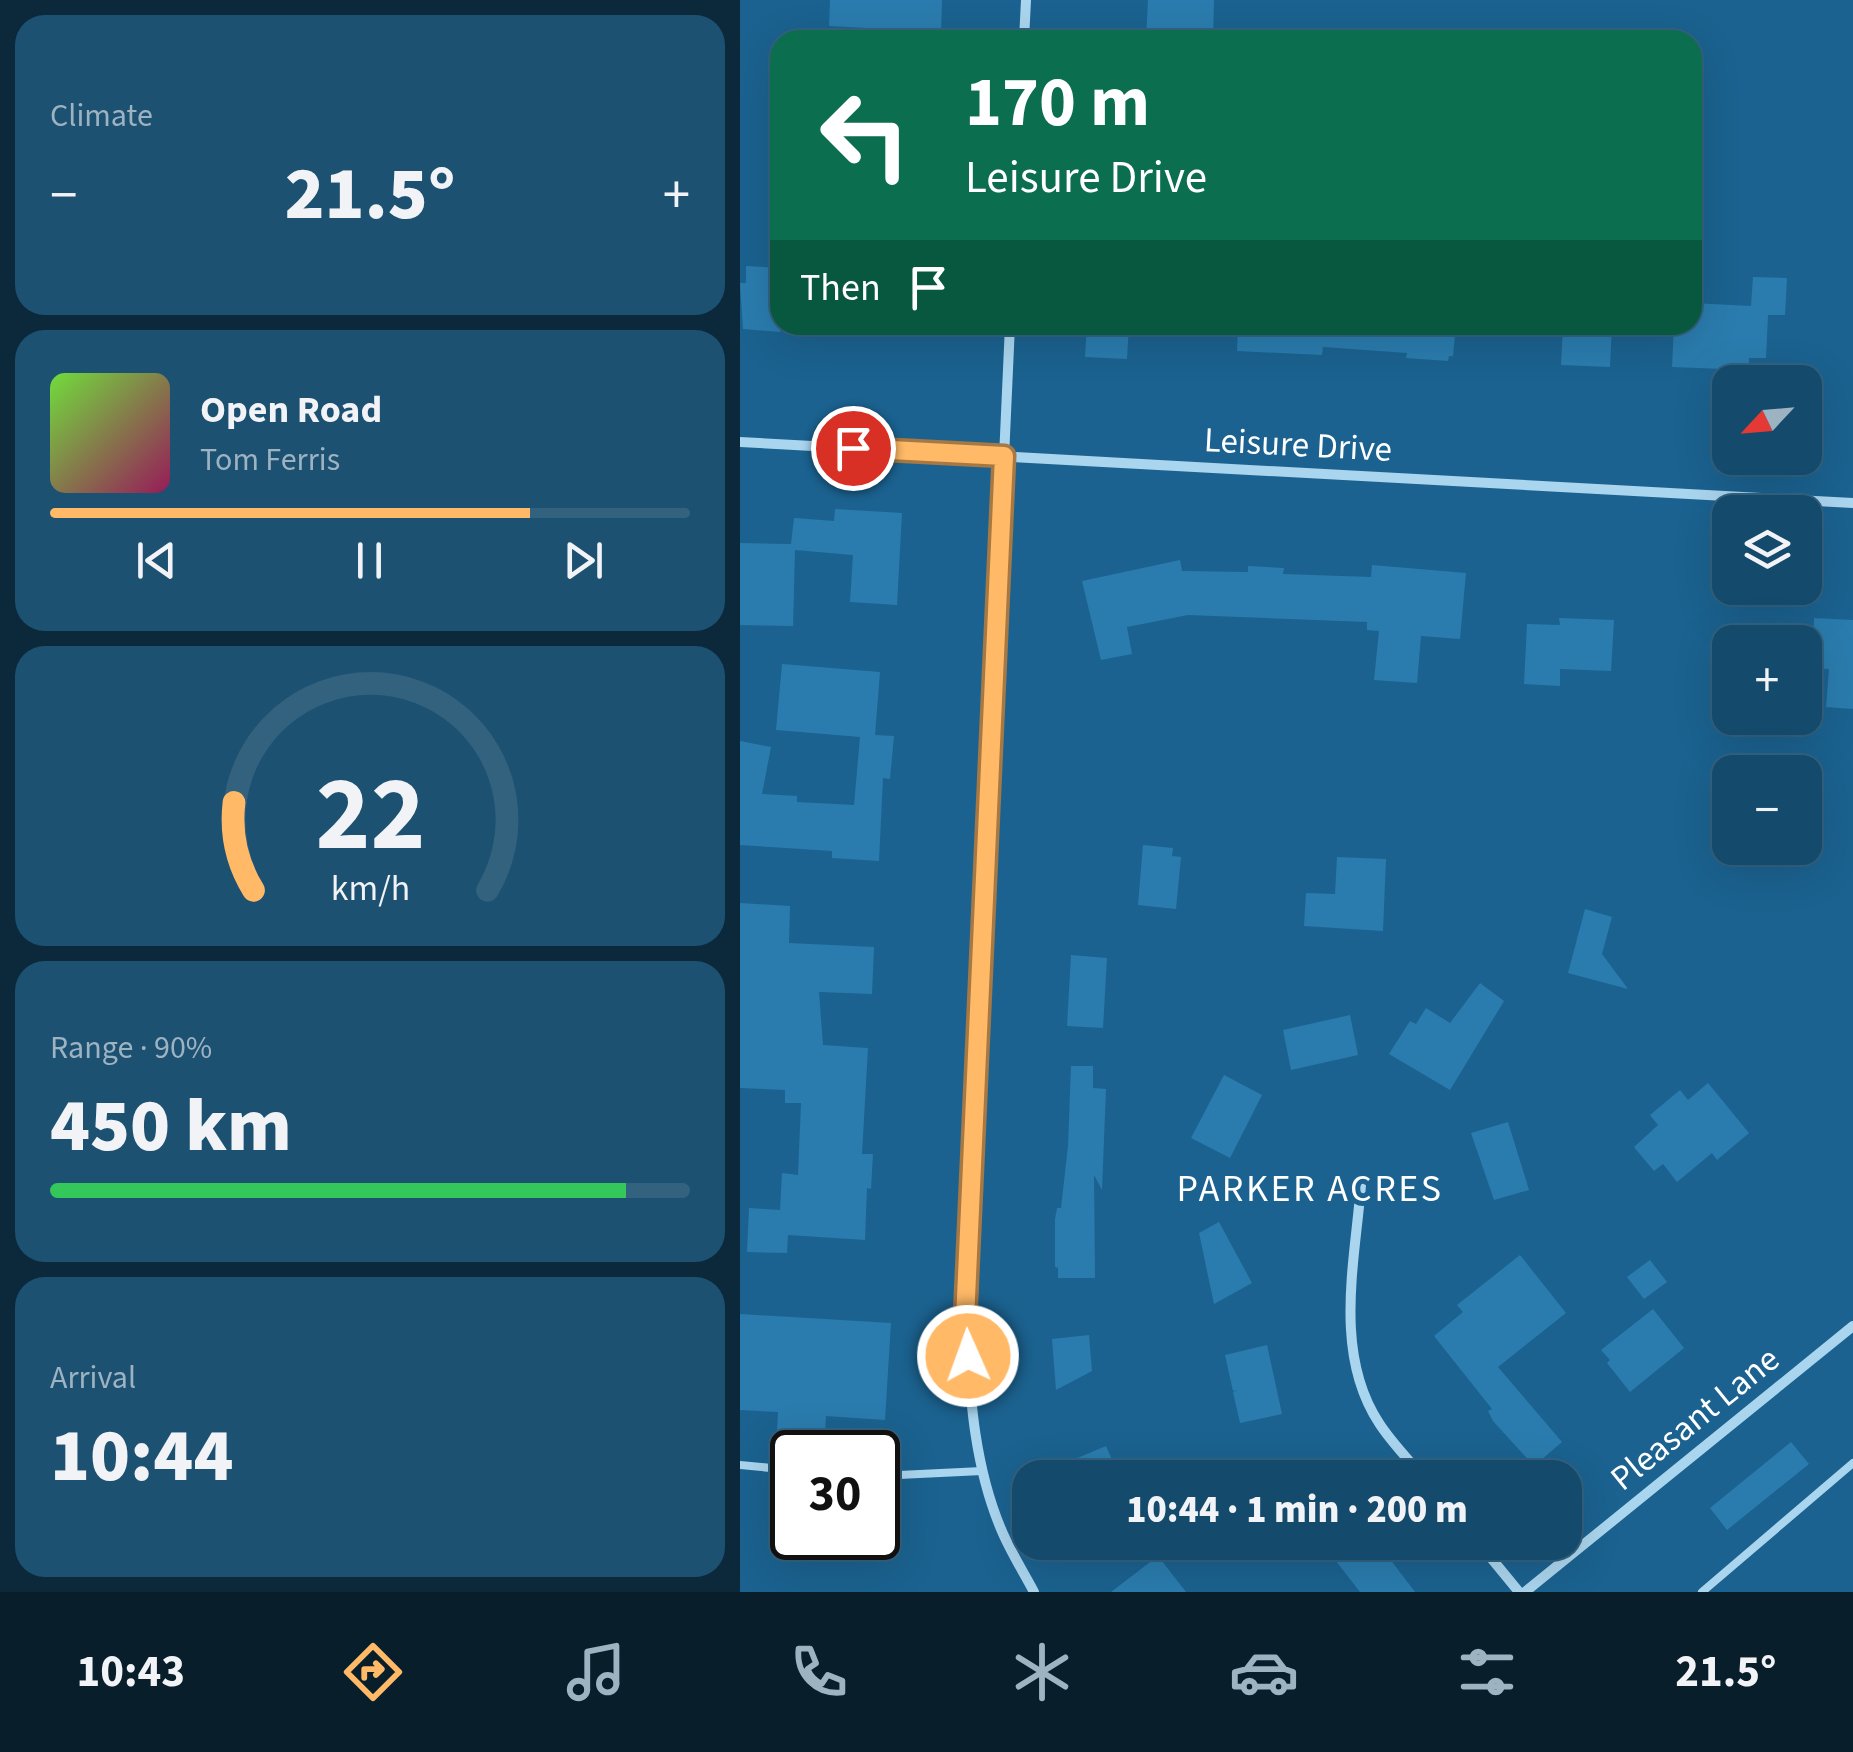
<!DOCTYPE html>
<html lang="en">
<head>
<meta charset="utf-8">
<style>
	:root { --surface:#144a6c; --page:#1d5172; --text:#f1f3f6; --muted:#9db3c2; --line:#33627f; --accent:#ffb967 }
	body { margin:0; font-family:"Source Sans 3",sans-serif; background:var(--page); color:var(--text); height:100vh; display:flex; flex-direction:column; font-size:38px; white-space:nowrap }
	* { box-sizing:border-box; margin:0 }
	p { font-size:32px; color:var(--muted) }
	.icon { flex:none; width:55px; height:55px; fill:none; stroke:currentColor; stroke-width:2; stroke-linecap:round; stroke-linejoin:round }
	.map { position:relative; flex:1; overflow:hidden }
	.drawer { display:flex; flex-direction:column; gap:15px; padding:15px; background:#0b293b; width:740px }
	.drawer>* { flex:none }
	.hud { position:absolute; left:30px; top:30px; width:932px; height:305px; border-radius:30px; box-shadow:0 10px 40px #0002,0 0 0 2px var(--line); background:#0b6e4f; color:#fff; overflow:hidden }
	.needle { width:65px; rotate:244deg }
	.fabs { position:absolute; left:972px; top:365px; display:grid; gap:20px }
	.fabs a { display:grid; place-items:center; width:110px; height:110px; border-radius:20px; background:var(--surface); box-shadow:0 10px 40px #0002,0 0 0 2px var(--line); font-size:50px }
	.speed { position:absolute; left:30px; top:1430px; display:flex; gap:20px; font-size:50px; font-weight:700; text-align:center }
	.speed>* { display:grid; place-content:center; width:130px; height:130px; border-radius:50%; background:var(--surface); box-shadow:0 10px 40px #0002,0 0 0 2px var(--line); line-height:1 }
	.speed .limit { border:5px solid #111; border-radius:15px; background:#fff; color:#111 }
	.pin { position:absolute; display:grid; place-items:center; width:85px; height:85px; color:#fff; margin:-42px; border:5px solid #fff; border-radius:50%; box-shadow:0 2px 10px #0007 }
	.me { position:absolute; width:110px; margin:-55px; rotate:358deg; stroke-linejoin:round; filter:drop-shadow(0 0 8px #0008) }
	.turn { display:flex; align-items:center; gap:35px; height:210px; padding:0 30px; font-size:45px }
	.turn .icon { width:130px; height:130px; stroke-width:2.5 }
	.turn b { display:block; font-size:70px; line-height:85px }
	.then { display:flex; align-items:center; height:95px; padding:0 30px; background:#0003; gap:20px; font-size:38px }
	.big { font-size:75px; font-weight:800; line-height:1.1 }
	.drawer .card { flex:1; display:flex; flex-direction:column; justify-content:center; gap:15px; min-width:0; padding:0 35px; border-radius:30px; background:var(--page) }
	.drawer .dial { align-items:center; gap:0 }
	.dial svg { height:260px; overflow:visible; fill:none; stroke:var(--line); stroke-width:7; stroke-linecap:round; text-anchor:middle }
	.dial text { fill:var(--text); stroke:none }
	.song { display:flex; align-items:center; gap:30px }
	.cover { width:120px; height:120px; border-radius:15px; background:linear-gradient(135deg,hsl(100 70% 55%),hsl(330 70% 35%)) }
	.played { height:10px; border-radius:5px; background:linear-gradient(90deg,var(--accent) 75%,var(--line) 75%) }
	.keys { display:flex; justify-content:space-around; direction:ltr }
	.heat { display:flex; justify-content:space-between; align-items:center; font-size:55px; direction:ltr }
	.charge { height:15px; border-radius:8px; background:linear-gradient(90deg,#34c759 90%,var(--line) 0) }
	.trip { position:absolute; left:272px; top:1460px; width:570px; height:100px; border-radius:30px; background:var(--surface); box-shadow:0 10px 40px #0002,0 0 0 2px var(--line); font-weight:800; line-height:100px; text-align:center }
	.dock { display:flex; height:160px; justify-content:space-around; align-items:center; background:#081e2b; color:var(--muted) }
	.dock .icon { width:70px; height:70px }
	.dock .active { color:var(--accent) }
	.dock b { font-size:45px; color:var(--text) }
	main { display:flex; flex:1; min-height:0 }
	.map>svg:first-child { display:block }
</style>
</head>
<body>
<main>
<section class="drawer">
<div class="card"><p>Climate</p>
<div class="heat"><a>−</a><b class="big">21.5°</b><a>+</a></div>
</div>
<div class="card">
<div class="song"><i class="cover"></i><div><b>Open Road</b><p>Tom Ferris</p></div></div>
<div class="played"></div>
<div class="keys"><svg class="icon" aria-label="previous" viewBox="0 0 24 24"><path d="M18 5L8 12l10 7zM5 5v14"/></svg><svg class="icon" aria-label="pause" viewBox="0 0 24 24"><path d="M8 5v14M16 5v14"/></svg><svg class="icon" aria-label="next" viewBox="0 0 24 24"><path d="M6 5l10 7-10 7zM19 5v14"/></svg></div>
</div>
<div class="card dial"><svg viewBox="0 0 100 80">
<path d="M14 69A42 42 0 1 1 86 69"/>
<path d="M14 69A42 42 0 0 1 8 42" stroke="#ffb967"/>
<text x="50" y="56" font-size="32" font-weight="700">22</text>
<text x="50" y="72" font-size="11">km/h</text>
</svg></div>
<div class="card"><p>Range · 90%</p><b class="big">450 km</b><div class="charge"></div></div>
<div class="card"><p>Arrival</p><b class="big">10:44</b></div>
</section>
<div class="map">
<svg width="1113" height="1592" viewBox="0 0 1113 1592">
	<rect width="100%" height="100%" fill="#1b6290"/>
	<!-- building -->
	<g fill="#2a7cae">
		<path d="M 90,0 L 202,0 L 201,32 L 89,26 Z"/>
		<path d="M 408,0 L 474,0 L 473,40 L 406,40 Z"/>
		<path d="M 6,266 L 40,268 L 40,332 L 3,329 L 0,283 L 6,283 Z"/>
		<path d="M 1013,277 L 1047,278 L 1045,315 L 1028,315 L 1026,358 L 1009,358 L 1009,370 L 932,367 L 934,325 L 952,325 L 952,303 L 1011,306 Z"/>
		<path d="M 347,325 L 389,325 L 387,359 L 345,357 Z"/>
		<path d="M 498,325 L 716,325 L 713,356 L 709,356 L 708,361 L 666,358 L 667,353 L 583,347 L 582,355 L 497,351 Z"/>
		<path d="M 823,325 L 872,325 L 870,367 L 821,365 Z"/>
		<path d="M 95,509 L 162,513 L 157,605 L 110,602 L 113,555 L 55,550 L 53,626 L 0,625 L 0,543 L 51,544 L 54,518 L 94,521 Z"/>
		<path d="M 440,560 L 442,571 L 508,572 L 508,566 L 544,568 L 543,574 L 631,577 L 632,565 L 726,573 L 720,639 L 681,636 L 677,683 L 634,680 L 639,631 L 627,630 L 627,622 L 448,615 L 387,627 L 392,654 L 361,660 L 342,581 Z"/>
		<path d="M 819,618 L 874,620 L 871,671 L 820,669 L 820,686 L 784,684 L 787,624 L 820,625 Z"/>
		<path d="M 1074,618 L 1113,620 L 1113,709 L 1086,707 L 1089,669 L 1072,668 Z"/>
		<path d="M 42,664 L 140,672 L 135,735 L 154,736 L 150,779 L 143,778 L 139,861 L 92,858 L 92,851 L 0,845 L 0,741 L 31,747 L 22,794 L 57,796 L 57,802 L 114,805 L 120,737 L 36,730 Z"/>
		<path d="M 403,845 L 433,848 L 432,856 L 441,857 L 436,909 L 398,905 Z"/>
		<path d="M 597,857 L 646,859 L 643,931 L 564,926 L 566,893 L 595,894 Z"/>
		<path d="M 0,903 L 50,906 L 49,943 L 134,947 L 132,994 L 79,992 L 83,1045 L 128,1048 L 122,1154 L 133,1154 L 131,1189 L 127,1188 L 125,1240 L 48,1235 L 47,1253 L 7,1252 L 9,1208 L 40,1210 L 42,1173 L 58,1175 L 61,1103 L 45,1103 L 45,1090 L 0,1088 Z"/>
		<path d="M 845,909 L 872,917 L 862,954 L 888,989 L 828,973 Z"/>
		<path d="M 331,955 L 367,958 L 363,1028 L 327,1026 Z"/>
		<path d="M 740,983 L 764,1001 L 710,1090 L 649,1054 L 670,1021 L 676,1024 L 686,1008 L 710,1023 Z"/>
		<path d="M 610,1015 L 618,1055 L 551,1070 L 543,1030 Z"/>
		<path d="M 331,1066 L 353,1066 L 353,1088 L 366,1089 L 362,1190 L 354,1175 L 355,1278 L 318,1278 L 318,1268 L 315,1267 L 315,1219 L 317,1208 L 321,1208 L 328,1146 Z"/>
		<path d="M 484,1075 L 522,1095 L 490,1158 L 451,1138 Z"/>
		<path d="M 968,1083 L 1009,1133 L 977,1160 L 972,1153 L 937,1182 L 923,1164 L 914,1171 L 894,1147 L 918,1125 L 910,1115 L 940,1090 L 948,1100 Z"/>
		<path d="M 768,1122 L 789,1190 L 754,1200 L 731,1133 Z"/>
		<path d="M 479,1222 L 512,1283 L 474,1304 L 459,1233 Z"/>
		<path d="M 780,1255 L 826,1313 L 758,1367 L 822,1442 L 794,1466 L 753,1421 L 748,1411 L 752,1409 L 694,1336 L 723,1312 L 717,1305 Z"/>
		<path d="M 910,1260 L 927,1282 L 904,1299 L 887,1277 Z"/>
		<path d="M 913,1309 L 944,1348 L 890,1392 L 867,1363 L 870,1360 L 861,1350 Z"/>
		<path d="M 0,1314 L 151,1323 L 145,1420 L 86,1416 L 84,1452 L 36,1452 L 38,1412 L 0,1410 Z"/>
		<path d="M 349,1335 L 352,1371 L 316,1390 L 312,1339 Z"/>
		<path d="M 527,1345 L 542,1414 L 500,1423 L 493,1392 L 498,1390 L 493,1391 L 485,1355 Z"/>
		<path d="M 1051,1442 L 1069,1464 L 987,1530 L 970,1508 Z"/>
		<path d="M 366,1446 L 380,1478 L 292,1478 L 292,1477 Z"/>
		<path d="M 609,1542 L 637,1542 L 675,1592 L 620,1592 L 592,1556 Z"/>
		<path d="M 418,1556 L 446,1592 L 371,1592 Z"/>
	</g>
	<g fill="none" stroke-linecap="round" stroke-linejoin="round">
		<!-- lane -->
		<g stroke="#aad5ee" stroke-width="8">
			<path d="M 0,1465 L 52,1470"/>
			<path d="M 138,1476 L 242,1471"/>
			<path d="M 962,1592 L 1113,1463"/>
		</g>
		<!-- street -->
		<g stroke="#aad5ee" stroke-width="10">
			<path d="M 284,40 L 286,0"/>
			<path d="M 270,325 L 225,1320 C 230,1391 233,1463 261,1529 C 270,1551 283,1571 294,1592"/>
			<path d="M 0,442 L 1113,503"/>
			<path d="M 621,1185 C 615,1262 593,1353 639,1423 C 651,1442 669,1460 684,1478"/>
			<path d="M 738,1542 L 779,1592"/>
			<path d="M 785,1592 L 1113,1326"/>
		</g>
	</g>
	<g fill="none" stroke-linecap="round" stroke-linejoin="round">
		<defs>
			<path id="route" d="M 113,448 L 264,456 L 225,1320 L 228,1356"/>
		</defs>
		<!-- route casing -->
		<use href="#route" stroke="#a67843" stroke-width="25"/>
		<!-- route -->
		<use href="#route" stroke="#ffb967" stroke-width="18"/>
	</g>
	<g text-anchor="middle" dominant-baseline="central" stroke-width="10" stroke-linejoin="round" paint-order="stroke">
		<!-- street labels -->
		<g font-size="35" fill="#fff" stroke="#1b6290">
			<text transform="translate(558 445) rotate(3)">Leisure Drive</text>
			<text transform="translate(955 1419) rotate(-39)">Pleasant Lane</text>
		</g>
		<!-- neighbourhood labels -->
		<g font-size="38" letter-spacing="2.5" fill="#fff" stroke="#1b6290">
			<text x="570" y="1189">PARKER ACRES</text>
		</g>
	</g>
</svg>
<div class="fabs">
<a><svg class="needle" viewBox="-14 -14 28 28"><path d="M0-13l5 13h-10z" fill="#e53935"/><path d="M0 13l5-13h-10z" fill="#9db3c2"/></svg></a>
<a><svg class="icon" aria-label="layers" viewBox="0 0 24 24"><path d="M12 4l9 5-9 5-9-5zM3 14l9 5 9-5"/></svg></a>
<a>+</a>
<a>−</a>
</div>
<div class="speed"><div class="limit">30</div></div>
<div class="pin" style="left:113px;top:448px;background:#d93025"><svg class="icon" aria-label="arrive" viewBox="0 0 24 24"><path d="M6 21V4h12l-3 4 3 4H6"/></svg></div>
<svg class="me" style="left:228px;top:1356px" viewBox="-20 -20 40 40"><circle r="17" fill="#ffb967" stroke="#fff" stroke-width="3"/><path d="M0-11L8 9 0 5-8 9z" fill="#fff"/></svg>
<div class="trip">10:44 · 1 min · 200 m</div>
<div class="hud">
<div class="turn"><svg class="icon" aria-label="left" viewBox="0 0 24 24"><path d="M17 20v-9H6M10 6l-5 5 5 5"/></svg><div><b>170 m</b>Leisure Drive</div></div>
<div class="then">Then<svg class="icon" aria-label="arrive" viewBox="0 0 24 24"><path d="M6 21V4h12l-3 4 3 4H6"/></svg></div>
</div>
</div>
</main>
<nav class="dock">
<b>10:43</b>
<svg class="icon active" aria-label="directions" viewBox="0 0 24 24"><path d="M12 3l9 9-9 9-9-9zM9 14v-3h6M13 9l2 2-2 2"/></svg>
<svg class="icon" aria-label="music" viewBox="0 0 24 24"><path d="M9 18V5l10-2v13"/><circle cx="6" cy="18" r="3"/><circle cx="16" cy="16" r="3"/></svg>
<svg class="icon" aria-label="phone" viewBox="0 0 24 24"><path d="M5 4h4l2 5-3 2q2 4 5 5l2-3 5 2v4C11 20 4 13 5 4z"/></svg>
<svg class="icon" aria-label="climate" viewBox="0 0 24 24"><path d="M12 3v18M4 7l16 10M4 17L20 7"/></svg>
<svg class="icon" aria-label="car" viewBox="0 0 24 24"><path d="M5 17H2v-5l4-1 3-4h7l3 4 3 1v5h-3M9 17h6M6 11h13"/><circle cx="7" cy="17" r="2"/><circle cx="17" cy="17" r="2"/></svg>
<svg class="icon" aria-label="filters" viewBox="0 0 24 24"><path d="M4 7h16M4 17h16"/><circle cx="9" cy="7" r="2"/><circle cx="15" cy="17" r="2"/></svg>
<b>21.5°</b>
</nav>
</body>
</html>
